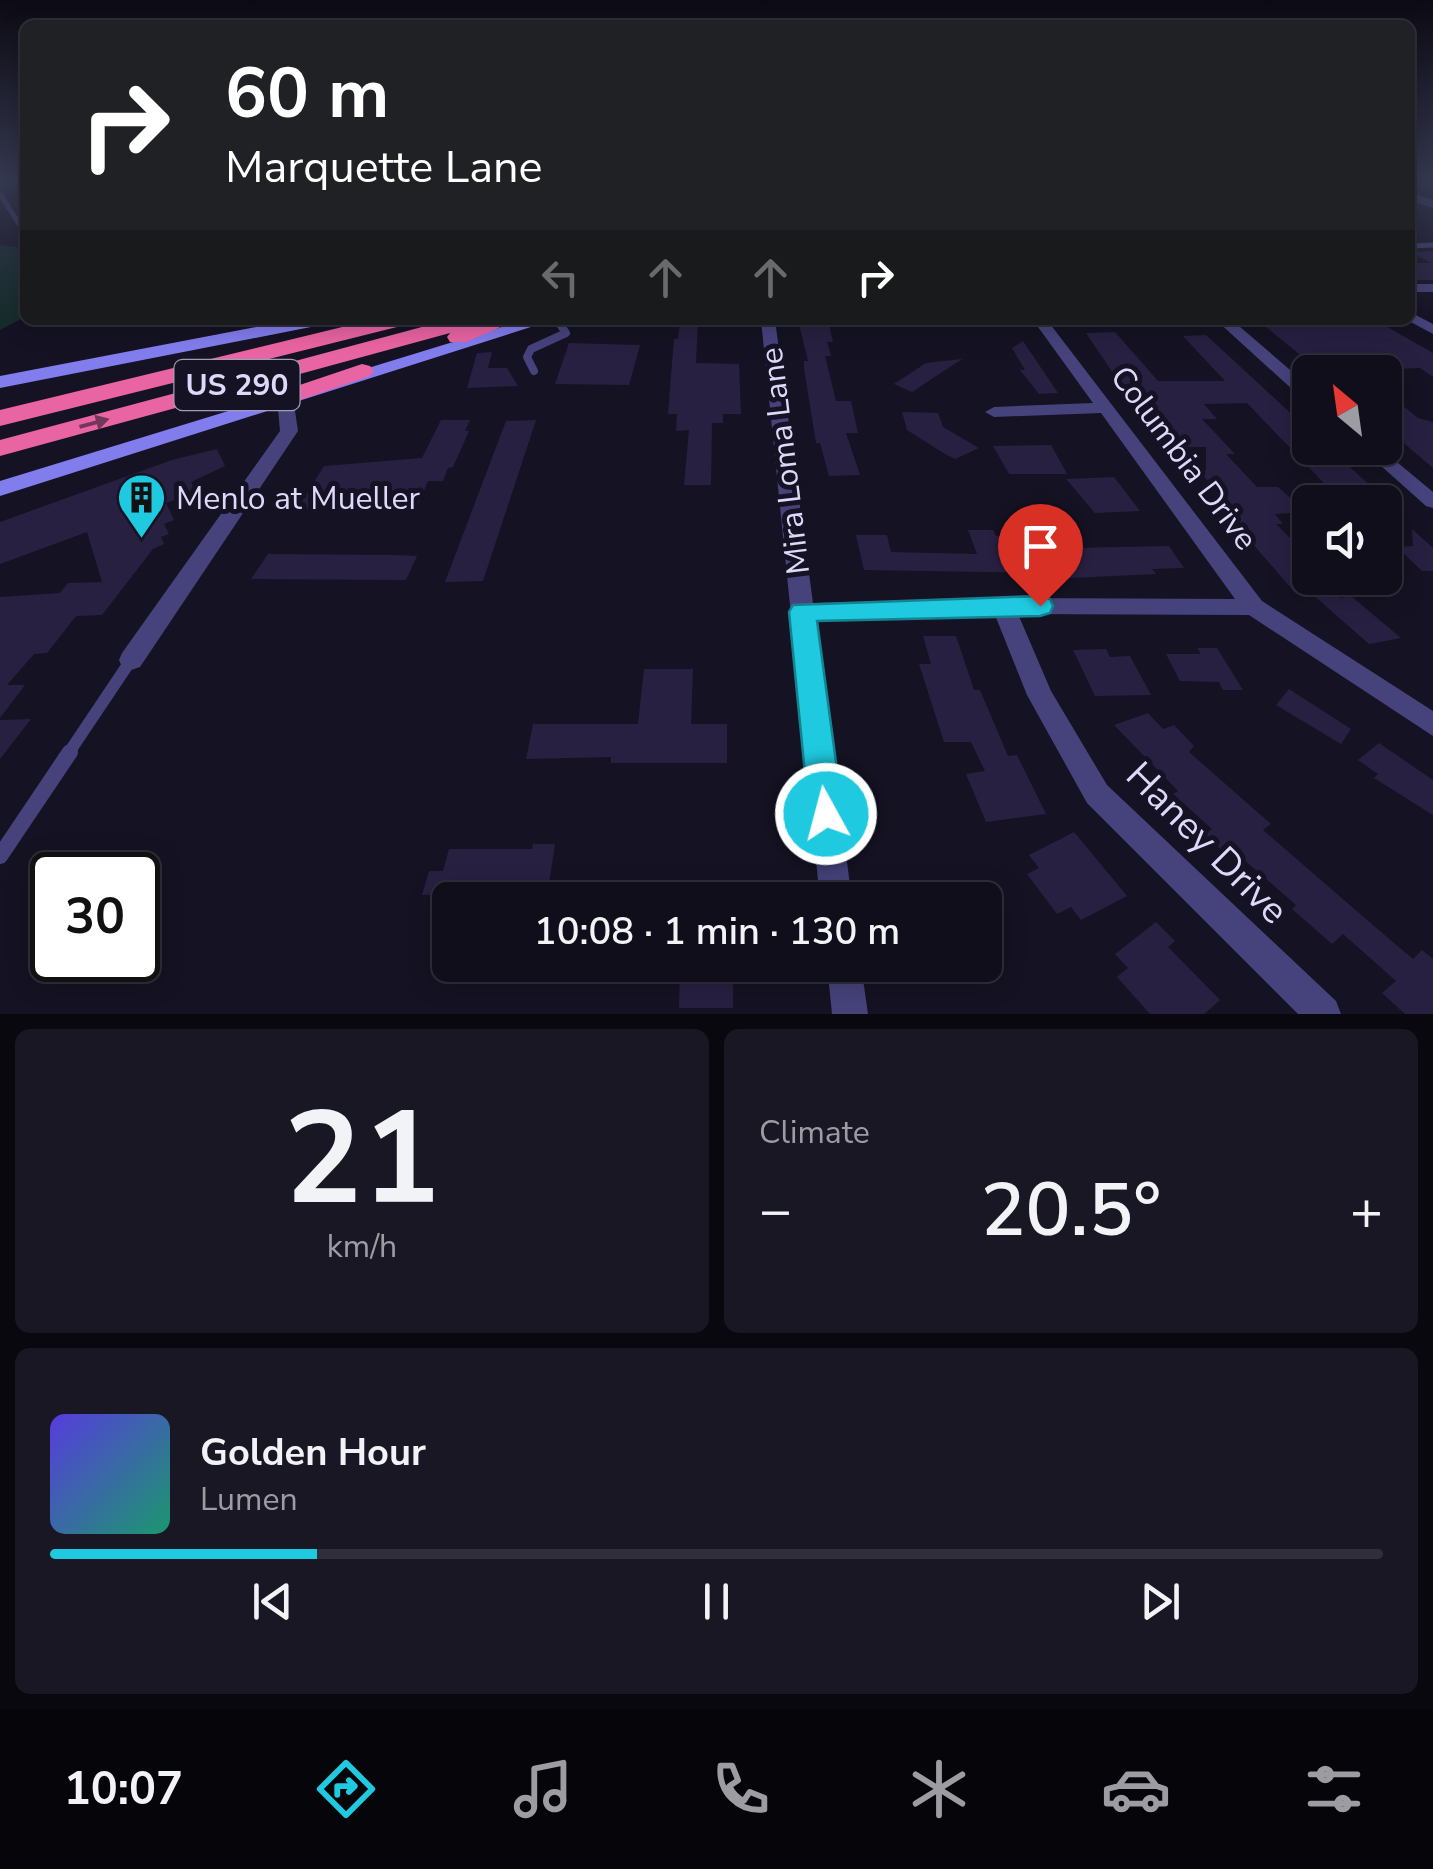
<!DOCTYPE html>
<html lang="en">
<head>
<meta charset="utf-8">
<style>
	:root { --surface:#100e1a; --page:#191723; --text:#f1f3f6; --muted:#9c9ca2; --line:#302e39; --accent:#1fc9df }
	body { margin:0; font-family:"Nunito Sans",sans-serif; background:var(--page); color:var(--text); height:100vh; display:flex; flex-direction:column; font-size:38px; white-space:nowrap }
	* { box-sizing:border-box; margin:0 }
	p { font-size:32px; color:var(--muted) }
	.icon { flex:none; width:55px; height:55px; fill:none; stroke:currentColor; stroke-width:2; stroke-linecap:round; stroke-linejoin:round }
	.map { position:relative; height:1014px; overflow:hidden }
	.drawer { display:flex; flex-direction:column; gap:15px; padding:15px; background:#09080e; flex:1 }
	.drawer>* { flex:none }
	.top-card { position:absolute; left:20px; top:20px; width:1395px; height:305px; border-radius:15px; box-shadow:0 5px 25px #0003,0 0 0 2px var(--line); background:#202124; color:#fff; overflow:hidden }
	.needle { width:65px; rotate:331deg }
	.fabs { position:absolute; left:1292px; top:355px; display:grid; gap:20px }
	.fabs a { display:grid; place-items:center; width:110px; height:110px; border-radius:15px; background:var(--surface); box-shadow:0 5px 25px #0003,0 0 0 2px var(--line); font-size:50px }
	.speed { position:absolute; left:30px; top:852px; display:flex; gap:20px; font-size:50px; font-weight:700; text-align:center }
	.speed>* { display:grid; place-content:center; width:130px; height:130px; border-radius:50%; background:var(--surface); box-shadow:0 5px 25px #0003,0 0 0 2px var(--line); line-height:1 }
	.speed .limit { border:5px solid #111; border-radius:15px; background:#fff; color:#111 }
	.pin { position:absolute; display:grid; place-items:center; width:85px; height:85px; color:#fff; margin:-102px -42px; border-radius:50% 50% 50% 0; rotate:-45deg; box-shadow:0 0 10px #0007 }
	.pin .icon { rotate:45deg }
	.me { position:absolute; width:110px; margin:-55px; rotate:353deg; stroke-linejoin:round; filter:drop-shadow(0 0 8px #0008) }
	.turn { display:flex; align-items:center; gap:35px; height:210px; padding:0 40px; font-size:45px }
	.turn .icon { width:130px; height:130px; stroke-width:2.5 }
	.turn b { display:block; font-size:70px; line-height:85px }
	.lanes { display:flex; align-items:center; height:95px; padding:0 40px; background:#0003; justify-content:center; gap:50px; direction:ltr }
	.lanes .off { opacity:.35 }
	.big { font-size:75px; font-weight:600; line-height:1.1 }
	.drawer .widget { flex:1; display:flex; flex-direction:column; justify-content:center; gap:15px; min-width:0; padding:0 35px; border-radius:15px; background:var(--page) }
	.drawer .dial { align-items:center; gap:0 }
	.dial b { font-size:130px; line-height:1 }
	.song { display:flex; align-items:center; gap:30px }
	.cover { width:120px; height:120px; border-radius:15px; background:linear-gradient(135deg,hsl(250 70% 55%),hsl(160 70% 35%)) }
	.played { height:10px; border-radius:5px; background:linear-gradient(90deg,var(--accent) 20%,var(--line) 20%) }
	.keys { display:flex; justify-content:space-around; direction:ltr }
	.heat { display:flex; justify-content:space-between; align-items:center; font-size:55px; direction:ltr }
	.drawer .tiles { flex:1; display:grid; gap:15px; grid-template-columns:1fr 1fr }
	.widget:last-child { grid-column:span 2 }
	.trip { position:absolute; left:432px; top:882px; width:570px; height:100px; border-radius:15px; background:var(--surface); box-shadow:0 5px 25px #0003,0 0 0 2px var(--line); font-weight:600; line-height:100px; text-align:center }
	.tabs { display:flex; height:160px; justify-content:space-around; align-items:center; background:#06060a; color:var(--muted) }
	.tabs .icon { width:70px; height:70px }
	.tabs .selected { color:var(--accent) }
	.tabs b { font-size:45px; color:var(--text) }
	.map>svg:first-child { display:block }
</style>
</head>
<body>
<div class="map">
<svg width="1433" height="1014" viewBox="0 0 1433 1014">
	<rect width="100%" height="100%" fill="#151223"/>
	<!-- green -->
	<path fill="#162c2c" d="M 0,245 L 25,248 L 25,317 L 0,330 Z"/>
	<!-- building -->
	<g fill="#282041">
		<path d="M 1433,251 L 1433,280 L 1410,280 L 1410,263 L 1431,263 L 1411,252 Z"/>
		<path d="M 680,320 L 698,320 L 696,363 L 739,364 L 741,414 L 723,414 L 723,423 L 712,423 L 711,485 L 684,485 L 689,430 L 676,431 L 677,414 L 668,414 L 674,339 L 678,339 Z"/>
		<path d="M 798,320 L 828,320 L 833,342 L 827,342 L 831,356 L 825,356 L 836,401 L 851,401 L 858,433 L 846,433 L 860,475 L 829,476 L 820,443 L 816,443 L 804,368 L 804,361 L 808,361 Z"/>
		<path d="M 1377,321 L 1433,353 L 1433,377 L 1420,368 L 1321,372 L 1260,322 Z"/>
		<path d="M 1115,332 L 1158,381 L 1225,381 L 1183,336 L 1206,335 L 1310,431 L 1310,448 L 1329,448 L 1385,499 L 1341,501 L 1247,403 L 1204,404 L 1217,419 L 1202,419 L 1235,454 L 1226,454 L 1257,487 L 1278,487 L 1306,512 L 1275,514 L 1283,524 L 1276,524 L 1310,558 L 1310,578 L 1321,578 L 1340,598 L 1351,596 L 1401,638 L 1369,644 L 1311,593 L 1296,594 L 1221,507 L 1231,507 L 1199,471 L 1206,470 L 1206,447 L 1182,447 L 1165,433 L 1115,376 L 1086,333 Z"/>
		<path d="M 1023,341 L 1058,393 L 1039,394 L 1020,370 L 1025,370 L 1012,348 Z"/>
		<path d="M 569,343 L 640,345 L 629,385 L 555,384 Z"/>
		<path d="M 492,352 L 488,368 L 507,368 L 518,386 L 467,388 L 477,353 Z"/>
		<path d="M 962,359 L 912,392 L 894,384 L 926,363 Z"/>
		<path d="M 1385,391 L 1418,418 L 1433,422 L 1433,468 L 1385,427 Z"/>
		<path d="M 902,412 L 938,413 L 943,427 L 979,448 L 955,459 L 945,454 L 907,430 Z"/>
		<path d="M 441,420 L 470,420 L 465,431 L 469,431 L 453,467 L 448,468 L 443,481 L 428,481 L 416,510 L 297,509 L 324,466 L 422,458 Z"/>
		<path d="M 536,420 L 483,581 L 445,582 L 506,421 Z"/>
		<path d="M 1051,445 L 1067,474 L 1009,474 L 993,446 Z"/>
		<path d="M 217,449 L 225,466 L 191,482 L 196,492 L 166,503 L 174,520 L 164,524 L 169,534 L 161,537 L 164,544 L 153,549 L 102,615 L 76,616 L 47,653 L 34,654 L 7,685 L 25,685 L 0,718 L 0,597 L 60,593 L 68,583 L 102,582 L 87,532 L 0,564 L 0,522 L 172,460 Z"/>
		<path d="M 1114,477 L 1140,511 L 1095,513 L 1066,479 Z"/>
		<path d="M 1060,527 L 1071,548 L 1169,546 L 1184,568 L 1152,569 L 1156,574 L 1071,578 L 1056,573 L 864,570 L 856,535 L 887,535 L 891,552 L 977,554 L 968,530 L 993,530 L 996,536 L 1038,536 L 1034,528 Z"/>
		<path d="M 1412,529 L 1433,548 L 1433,571 L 1422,571 L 1397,547 L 1413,546 Z"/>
		<path d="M 268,554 L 395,555 L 417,556 L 406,580 L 251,579 Z"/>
		<path d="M 923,636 L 956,636 L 974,690 L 980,690 L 1008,756 L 1017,755 L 1046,814 L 986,822 L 966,774 L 985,771 L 971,742 L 944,742 L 919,664 L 931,664 Z"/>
		<path d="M 1197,648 L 1217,648 L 1243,690 L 1223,690 L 1219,682 L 1180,681 L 1166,654 L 1201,654 Z"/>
		<path d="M 1106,649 L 1110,657 L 1130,656 L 1151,695 L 1095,696 L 1073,650 Z"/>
		<path d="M 644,669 L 693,669 L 691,724 L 727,724 L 727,763 L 611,763 L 611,757 L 526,759 L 533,724 L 638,724 Z"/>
		<path d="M 1289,689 L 1351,729 L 1341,744 L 1276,705 Z"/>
		<path d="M 1148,713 L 1163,729 L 1174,725 L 1194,746 L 1189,752 L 1271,824 L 1263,830 L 1374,926 L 1413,959 L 1422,950 L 1433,959 L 1433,1014 L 1405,1014 L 1382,993 L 1396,981 L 1343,934 L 1332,944 L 1292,909 L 1296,905 L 1234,851 L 1228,856 L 1205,834 L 1212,829 L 1173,794 L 1178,791 L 1114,725 Z"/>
		<path d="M 31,719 L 0,759 L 0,720 Z"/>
		<path d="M 1379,743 L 1433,780 L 1433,815 L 1374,778 L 1378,774 L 1358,760 Z"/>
		<path d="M 1074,832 L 1127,896 L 1081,920 L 1071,907 L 1057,914 L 1027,874 L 1039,868 L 1029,855 Z"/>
		<path d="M 533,844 L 555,844 L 548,891 L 512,892 L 510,900 L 470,900 L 471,894 L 422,895 L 429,871 L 443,871 L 449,849 L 532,849 Z"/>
		<path d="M 1156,922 L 1175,941 L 1168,947 L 1220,1000 L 1204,1014 L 1150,1014 L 1117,977 L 1128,968 L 1115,954 Z"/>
		<path d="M 680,965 L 733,965 L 733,1008 L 679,1008 Z"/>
	</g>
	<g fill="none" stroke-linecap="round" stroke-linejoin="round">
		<!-- service-far3 -->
		<g stroke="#46437c" stroke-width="5">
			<path d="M 0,194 L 25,233"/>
			<path d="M 1410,246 L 1433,245"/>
		</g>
		<!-- service-far2 -->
		<path stroke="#46437c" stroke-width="8" d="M 534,371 L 527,357 L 531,349 L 566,333 L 557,320"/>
		<!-- service-far1 -->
		<path stroke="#46437c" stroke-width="12" d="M 68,754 L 131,660"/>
		<!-- service -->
		<path stroke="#46437c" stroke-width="16" d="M 0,856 L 70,752"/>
		<!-- minor -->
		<g fill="#46437c" fill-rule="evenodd">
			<rect x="1410" y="284" width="23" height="8"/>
			<path d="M 1410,312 L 1433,324 L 1433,334 L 1407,320 L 1410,320 Z"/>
			<path d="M 761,320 L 775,320 L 813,603 L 1003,598 L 1235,599 L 1101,413 L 994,417 L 985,412 L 994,407 L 1093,403 L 1033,320 L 1047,320 L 1262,601 L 1433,711 L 1433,736 L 1249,615 L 1018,614 L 1051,691 L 1107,785 L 1336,1001 L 1341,1014 L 1298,1014 L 1087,803 L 1027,695 L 995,615 L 815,620 L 852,900 L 820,900 Z"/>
			<path d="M 1216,320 L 1232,320 L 1310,387 L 1310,401 L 1304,400 Z"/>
			<path d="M 285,393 L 293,398 L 298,431 L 140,667 L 131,670 L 122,667 L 119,660 L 122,653 L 280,431 L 277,398 Z"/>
			<path d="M 1361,448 L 1380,448 L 1433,492 L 1433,508 L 1426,506 Z"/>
			<path d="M 827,965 L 861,965 L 868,1014 L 832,1014 Z"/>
		</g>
		<!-- tertiary -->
		<path fill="#46437c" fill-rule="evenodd" d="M 1410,192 L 1433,200 L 1433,208 L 1410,200 Z"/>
		<!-- secondary -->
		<g fill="#827ded" fill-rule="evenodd">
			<path d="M 293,320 L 330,320 L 321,325 L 0,388 L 0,376 Z"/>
			<path d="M 525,320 L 553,320 L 0,496 L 0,481 Z"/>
		</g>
		<!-- motorway -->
		<g fill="#e964a2" fill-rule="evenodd">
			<path d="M 371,320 L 408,320 L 405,325 L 0,426 L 0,410 Z"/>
			<path d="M 448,320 L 517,320 L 466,342 L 450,342 L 447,337 L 450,333 L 0,456 L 0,440 Z"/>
			<path d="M 362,364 L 370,366 L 374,371 L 370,376 L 285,405 L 273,398 L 276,393 Z"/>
		</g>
	</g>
	<!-- one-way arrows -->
	<defs><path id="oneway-solid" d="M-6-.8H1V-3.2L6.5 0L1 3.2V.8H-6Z" transform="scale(2.5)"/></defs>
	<use fill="#74375c" href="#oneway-solid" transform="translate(94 423) rotate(-15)"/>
	<!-- sky -->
	<linearGradient id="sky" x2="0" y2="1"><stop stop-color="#0c0a13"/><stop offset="0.56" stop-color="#353950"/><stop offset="1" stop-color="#353950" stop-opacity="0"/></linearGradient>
	<rect width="1433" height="322" fill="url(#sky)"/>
	<!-- route -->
	<path fill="#1fc9df" stroke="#148391" stroke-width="2.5" d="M 1040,596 L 1050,599 L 1053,606 L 1050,613 L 1040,616 L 817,621 L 843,814 L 838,825 L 826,830 L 814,825 L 809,814 L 789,612 L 793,605 Z"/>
	<!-- icons -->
	<defs>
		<symbol id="building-pin" viewBox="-11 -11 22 30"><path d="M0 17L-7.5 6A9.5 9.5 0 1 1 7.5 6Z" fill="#1fc9df" stroke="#151223"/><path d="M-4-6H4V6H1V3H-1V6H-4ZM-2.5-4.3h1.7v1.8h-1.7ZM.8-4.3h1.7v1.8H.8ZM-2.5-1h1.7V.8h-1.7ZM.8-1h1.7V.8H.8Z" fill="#111"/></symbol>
	</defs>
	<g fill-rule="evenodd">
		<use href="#building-pin" x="114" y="470" width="55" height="75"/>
	</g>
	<g text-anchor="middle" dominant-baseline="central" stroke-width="10" stroke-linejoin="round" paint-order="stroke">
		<!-- shield labels -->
		<rect fill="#151223" stroke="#a19dba" stroke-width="2.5" x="174.5" y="360" width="125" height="50" rx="8"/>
		<g font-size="30" font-weight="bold" fill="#ddd9fa">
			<text x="237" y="385">US 290</text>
		</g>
		<!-- street labels -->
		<g font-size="32" fill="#ddd9fa" stroke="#151223">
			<text transform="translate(1184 458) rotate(53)">Columbia Drive</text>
			<text transform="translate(785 461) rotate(-97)">Mira Loma Lane</text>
		</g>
		<!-- poi labels -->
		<g font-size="32" fill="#ddd9fa" stroke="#151223" text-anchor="start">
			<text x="176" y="498">Menlo at Mueller</text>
		</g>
		<!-- near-street labels -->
		<g font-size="38" fill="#ddd9fa" stroke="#151223">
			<text transform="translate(1207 843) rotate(45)">Haney Drive</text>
		</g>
	</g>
</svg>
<div class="fabs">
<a><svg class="needle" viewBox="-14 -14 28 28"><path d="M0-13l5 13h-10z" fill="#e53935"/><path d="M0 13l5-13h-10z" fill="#9c9ca2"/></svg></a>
<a><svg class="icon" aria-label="sound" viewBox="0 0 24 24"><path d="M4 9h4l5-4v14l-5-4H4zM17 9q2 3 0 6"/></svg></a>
</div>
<div class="speed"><div class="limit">30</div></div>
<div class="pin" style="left:1040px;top:606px;background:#d93025"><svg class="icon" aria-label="arrive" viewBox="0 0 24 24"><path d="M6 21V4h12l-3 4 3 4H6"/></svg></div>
<svg class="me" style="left:826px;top:814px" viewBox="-20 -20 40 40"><circle r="17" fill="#1fc9df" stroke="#fff" stroke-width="3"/><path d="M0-11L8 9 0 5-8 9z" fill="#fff"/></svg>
<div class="trip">10:08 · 1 min · 130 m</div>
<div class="top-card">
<div class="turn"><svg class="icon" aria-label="right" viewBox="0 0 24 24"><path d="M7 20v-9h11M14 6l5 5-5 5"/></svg><div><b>60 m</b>Marquette Lane</div></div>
<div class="lanes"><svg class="icon off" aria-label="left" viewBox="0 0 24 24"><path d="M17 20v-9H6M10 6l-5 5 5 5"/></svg><svg class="icon off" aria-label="ahead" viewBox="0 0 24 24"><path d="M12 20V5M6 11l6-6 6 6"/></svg><svg class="icon off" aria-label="ahead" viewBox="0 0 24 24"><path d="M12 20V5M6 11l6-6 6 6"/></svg><svg class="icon" aria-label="right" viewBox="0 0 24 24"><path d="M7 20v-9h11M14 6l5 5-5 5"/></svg></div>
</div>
</div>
<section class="drawer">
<div class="tiles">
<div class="widget dial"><b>21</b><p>km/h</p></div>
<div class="widget"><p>Climate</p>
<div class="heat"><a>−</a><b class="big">20.5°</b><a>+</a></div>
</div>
<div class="widget">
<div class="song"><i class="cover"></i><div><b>Golden Hour</b><p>Lumen</p></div></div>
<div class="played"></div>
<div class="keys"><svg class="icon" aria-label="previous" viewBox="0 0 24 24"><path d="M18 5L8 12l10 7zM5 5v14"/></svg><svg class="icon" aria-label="pause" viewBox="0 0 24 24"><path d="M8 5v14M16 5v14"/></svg><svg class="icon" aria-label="next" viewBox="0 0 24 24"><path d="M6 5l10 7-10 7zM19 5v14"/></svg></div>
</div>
</div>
</section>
<nav class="tabs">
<b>10:07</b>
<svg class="icon selected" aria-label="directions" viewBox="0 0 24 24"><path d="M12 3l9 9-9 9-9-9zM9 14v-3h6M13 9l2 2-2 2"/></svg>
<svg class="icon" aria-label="music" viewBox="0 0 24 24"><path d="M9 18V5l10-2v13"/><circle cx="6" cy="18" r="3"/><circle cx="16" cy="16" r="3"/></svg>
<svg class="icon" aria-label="phone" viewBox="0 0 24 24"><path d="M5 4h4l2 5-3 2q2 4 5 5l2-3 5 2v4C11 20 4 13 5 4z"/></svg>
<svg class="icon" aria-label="climate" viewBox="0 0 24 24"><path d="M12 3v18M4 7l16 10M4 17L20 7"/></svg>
<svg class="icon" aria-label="car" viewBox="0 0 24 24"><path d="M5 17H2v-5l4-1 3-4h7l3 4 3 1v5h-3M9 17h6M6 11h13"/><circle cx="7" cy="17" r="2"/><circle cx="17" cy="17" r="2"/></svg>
<svg class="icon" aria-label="filters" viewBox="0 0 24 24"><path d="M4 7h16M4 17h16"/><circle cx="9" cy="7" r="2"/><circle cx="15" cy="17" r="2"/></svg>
</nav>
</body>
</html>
